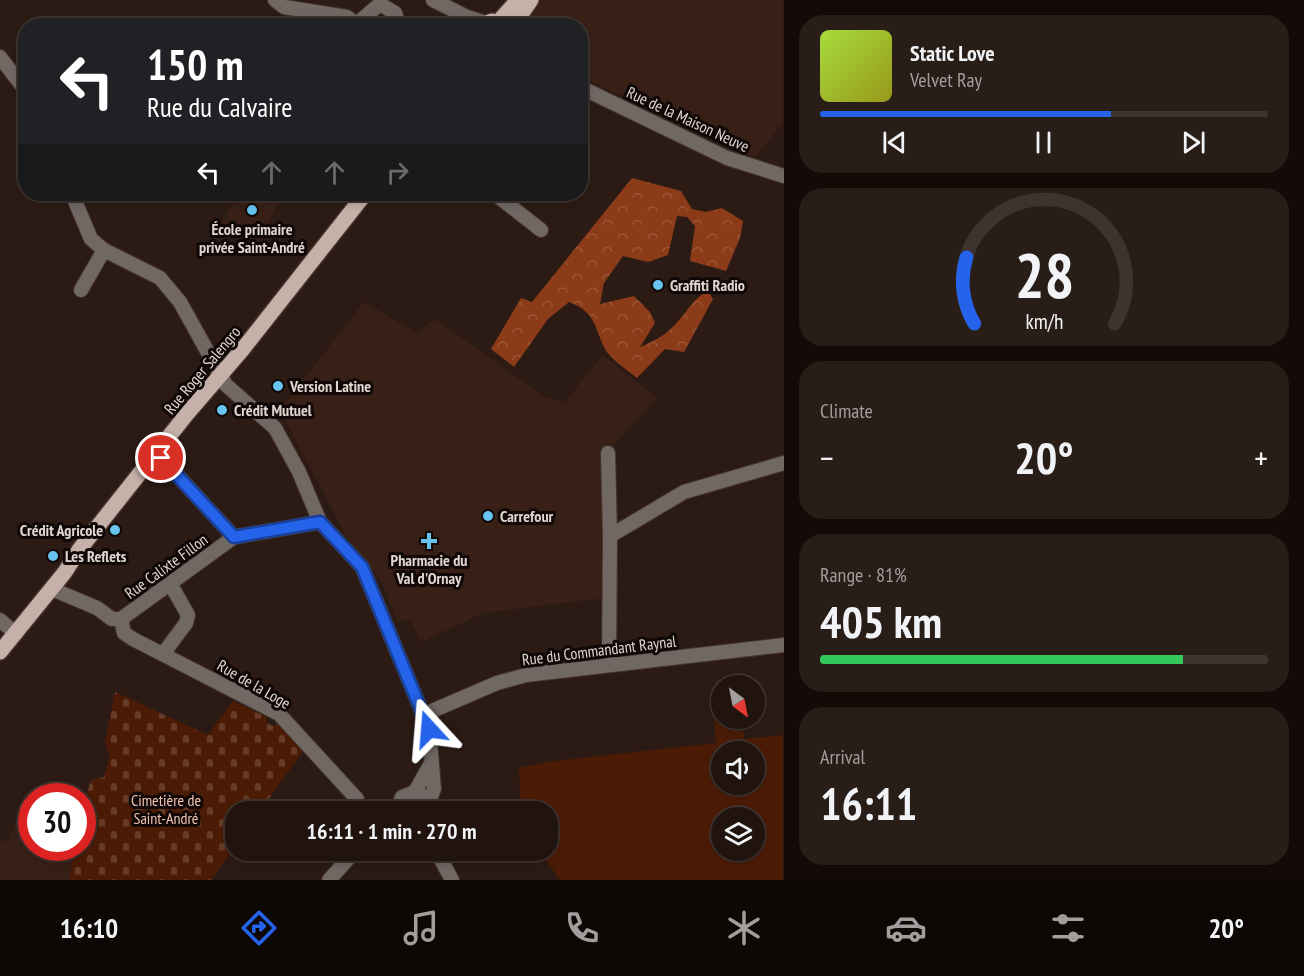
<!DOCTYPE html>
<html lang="en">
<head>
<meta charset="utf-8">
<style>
	:root { --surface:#21140f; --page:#291d18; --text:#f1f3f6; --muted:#a29e9e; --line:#3e332f; --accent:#2563eb }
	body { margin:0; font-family:"PT Sans Narrow",sans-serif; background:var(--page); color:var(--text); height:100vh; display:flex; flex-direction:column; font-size:22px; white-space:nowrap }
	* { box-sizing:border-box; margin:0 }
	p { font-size:20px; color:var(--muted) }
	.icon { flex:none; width:33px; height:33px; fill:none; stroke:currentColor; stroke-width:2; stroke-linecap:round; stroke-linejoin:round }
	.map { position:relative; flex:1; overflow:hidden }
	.details { display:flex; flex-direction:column; gap:15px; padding:15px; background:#120b08; width:520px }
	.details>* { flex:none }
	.top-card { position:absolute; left:18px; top:18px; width:570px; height:183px; border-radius:24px; box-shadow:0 3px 9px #0003,0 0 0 2px var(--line); background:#202124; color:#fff; overflow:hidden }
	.needle { width:39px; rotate:148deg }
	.fabs { position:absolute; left:711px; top:675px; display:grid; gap:12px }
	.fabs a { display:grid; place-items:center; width:54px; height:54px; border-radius:50%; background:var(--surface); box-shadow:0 3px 9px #0003,0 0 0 2px var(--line); font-size:30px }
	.speed { position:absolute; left:18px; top:783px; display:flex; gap:12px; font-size:30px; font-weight:700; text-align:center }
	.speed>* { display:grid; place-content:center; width:78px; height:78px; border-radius:50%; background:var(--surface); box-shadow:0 3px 9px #0003,0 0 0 2px var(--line); line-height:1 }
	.speed .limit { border:9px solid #d22; background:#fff; color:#111 }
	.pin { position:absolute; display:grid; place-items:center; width:51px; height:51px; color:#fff; margin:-26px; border:3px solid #fff; border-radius:50%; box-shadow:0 2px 6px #0007 }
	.me { position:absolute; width:66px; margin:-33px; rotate:341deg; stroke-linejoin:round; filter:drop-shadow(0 0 4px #0008) }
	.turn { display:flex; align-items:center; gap:21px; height:126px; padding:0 30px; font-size:27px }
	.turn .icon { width:78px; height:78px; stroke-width:2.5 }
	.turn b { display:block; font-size:42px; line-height:51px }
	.lanes { display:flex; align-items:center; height:57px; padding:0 30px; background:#0003; justify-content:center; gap:30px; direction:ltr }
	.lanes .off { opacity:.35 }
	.big { font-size:45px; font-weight:600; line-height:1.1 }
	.details .tile { flex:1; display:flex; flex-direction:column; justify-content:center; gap:9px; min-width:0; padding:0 21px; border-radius:24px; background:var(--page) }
	.details .dial { align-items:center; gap:0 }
	.dial svg { height:156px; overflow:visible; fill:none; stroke:var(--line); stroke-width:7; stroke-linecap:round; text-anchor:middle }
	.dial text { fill:var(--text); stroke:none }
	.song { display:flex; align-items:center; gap:18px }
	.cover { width:72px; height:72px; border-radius:9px; background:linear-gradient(135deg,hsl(80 70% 55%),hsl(60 70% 35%)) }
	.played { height:6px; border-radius:3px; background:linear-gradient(90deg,var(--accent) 65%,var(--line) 65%) }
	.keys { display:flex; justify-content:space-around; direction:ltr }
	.heat { display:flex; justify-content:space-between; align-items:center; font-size:33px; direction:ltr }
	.charge { height:9px; border-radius:4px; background:linear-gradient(90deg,#34c759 81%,var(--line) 0) }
	.trip { position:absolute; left:225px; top:801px; width:333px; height:60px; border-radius:24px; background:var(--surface); box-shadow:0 3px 9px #0003,0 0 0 2px var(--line); font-weight:600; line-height:60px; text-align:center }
	.dock { display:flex; height:96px; justify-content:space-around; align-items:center; background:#0d0806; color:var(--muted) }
	.dock .icon { width:42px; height:42px }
	.dock .selected { color:var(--accent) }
	.dock b { font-size:27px; color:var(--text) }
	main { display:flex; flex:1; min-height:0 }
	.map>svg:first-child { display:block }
</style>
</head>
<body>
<main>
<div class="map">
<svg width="784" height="880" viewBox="0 0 784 880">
	<defs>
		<pattern id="forest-crowns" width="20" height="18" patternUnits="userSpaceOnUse" patternTransform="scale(1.5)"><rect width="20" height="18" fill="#8b3b17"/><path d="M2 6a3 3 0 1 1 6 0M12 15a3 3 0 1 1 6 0" fill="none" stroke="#9b5638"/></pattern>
		<pattern id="cemetery-stones" width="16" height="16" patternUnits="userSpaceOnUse" patternTransform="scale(1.5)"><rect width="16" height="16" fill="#4c1b05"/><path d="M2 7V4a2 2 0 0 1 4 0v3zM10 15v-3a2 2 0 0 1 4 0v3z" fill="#663b28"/></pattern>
	</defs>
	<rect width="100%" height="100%" fill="#2c1b14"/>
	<!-- built -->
	<g fill="#382017">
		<path d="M 506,0 L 783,0 L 783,123 L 755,157 L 581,77 L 580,26 L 515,25 L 502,5 Z"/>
		<path d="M 237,194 L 284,194 L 255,247 L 220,226 Z"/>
		<path d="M 364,302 L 417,333 L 435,319 L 544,396 L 564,403 L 603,355 L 657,398 L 604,455 L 605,598 L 484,613 L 421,642 L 410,619 L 398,623 L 382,582 L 346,536 L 280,410 Z"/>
		<path d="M 27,792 L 39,796 L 32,796 L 32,848 L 75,848 L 69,880 L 0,880 L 0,840 L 8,842 Z"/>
	</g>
	<!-- forest -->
	<path fill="url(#forest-crowns)" d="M 632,178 L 681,191 L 692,209 L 706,212 L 722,208 L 743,221 L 740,238 L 726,271 L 690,261 L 695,226 L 687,217 L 677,216 L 668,255 L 648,262 L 623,256 L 604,283 L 600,304 L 634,296 L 650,312 L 655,323 L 640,347 C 655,341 669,333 679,320 C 689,309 694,298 708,291 L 713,299 L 684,352 L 665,349 L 637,378 C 628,370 611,360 605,349 C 594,327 596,312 569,302 L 548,319 L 514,367 L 491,349 L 521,298 L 532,302 Z"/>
	<!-- cemetery -->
	<path fill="url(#cemetery-stones)" d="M 115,692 L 208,735 L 233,701 L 266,717 L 267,723 L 273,726 L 279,723 L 305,748 L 260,811 L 236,812 L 235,846 L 211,880 L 69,880 L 75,848 L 82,848 L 83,807 L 91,780 L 104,777 L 110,757 L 105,742 Z"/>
	<!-- pitch -->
	<path fill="#4c1b05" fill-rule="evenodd" d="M 733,718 L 741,719 L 744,739 L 783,735 L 783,880 L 560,880 L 540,851 L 548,850 L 548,812 L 521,811 L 519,768 L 546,762 L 716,743 L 714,721 ZM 722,752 L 754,752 L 754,784 L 722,784 ZM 722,818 L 754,818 L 754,850 L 722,850 Z"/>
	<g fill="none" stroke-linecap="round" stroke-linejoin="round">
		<defs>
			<g id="minor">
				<path d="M 275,0 L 284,7 L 347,17 L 355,23"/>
				<path d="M 433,0 L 467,17 L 486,23"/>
				<path d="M 380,4 L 395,13 L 398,22 L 396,26"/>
				<path d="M 354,26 L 380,4"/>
				<path d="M 0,57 L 26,91"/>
				<path d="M 580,87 L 727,158 L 784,176"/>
				<path d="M 72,194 L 91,239 L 104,250 L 160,278 L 180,302 L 226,385 L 275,428 L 299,472 L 320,522 L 362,567 L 429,729 L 434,789 L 429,802"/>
				<path d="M 495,194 L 541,230"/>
				<path d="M 81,290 L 104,250"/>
				<path d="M 157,453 L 234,537"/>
				<path d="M 608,453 L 610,536"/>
				<path d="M 52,589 L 97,608 L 112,619 L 121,619 L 234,537 L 320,522"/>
				<path d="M 121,619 L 124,633 L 133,639 L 279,714 L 357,799"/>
				<path d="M 0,620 L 16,634"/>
				<path d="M 163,654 L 186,623 L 188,615 L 171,585"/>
				<path d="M 609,665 L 610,536 L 684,492 L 784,463"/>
				<path d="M 425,714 L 497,683 L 526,675 L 784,645"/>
				<path d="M 415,792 L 430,765"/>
				<path d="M 397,812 L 402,797 L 415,792 L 427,798 L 430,812"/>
				<path d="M 436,850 L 452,880"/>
				<path d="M 329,880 L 356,850"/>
			</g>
			<g id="major">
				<path d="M 498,22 L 518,0"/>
				<path d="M 480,26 L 492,21 L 503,26"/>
				<path d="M 513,26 L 531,0"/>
				<path d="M 0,652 L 65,572 L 79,550 L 186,415 L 242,350 L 365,194"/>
			</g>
		</defs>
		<!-- minor casing -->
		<use href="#minor" stroke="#45352e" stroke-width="16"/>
		<!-- major casing -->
		<use href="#major" stroke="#45352e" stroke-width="18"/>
		<!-- minor -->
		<use href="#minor" stroke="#716864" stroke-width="14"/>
		<!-- major -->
		<use href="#major" stroke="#c5b1a9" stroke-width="15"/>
	</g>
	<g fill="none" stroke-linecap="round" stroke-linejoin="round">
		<defs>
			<path id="route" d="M 161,458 L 234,537 L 320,522 L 362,567 L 429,729"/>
		</defs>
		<!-- route casing -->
		<use href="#route" stroke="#184099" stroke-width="15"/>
		<!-- route -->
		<use href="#route" stroke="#2563eb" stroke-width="10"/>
	</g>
	<!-- markers -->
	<g fill="#66c4ef" stroke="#0f0806" stroke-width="2">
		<circle cx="252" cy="210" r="6"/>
		<circle cx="658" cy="285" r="6"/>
		<circle cx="278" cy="386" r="6"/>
		<circle cx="222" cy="410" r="6"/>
		<circle cx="488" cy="516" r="6"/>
		<circle cx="115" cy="530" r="6"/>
		<path d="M426 532h6v6h6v6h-6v6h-6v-6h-6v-6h6z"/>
		<circle cx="53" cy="556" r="6"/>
	</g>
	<g text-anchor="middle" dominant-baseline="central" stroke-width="6" stroke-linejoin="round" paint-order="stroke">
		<!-- street labels -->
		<g font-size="16" fill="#e1d5d0" stroke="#0f0806">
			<text transform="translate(688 119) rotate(25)">Rue de la Maison Neuve</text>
			<text transform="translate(202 370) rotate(-50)">Rue Roger Salengro</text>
			<text transform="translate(166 566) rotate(-36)">Rue Calixte Fillon</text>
			<text transform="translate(599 650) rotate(-7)">Rue du Commandant Raynal</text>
			<text transform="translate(254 684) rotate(30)">Rue de la Loge</text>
		</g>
		<!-- poi labels -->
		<g font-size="16" font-weight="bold" fill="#e1d5d0" stroke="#0f0806" text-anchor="start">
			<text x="252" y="229" text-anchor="middle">École primaire<tspan x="252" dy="18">privée Saint-André</tspan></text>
			<text x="670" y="285">Graffiti Radio</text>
			<text x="290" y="386">Version Latine</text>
			<text x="234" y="410">Crédit Mutuel</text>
			<text x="500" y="516">Carrefour</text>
			<text x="103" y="530" text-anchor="end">Crédit Agricole</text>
			<text x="65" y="556">Les Reflets</text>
			<text x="429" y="560" text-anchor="middle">Pharmacie du<tspan x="429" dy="18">Val d'Ornay</tspan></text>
		</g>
		<!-- park labels -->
		<g font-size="16" fill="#f2c2b0" stroke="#0f0806">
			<text x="166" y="800">Cimetière de<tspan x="166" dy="18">Saint-André</tspan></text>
		</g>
	</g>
</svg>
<div class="fabs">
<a><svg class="needle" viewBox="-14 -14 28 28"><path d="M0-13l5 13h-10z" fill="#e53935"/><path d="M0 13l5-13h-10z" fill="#a29e9e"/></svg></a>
<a><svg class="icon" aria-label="sound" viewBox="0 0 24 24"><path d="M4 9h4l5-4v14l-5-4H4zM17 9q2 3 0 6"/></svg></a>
<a><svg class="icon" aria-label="layers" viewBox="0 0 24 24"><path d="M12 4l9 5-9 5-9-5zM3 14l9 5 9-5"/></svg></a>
</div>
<div class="speed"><div class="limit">30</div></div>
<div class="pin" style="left:161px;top:458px;background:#d93025"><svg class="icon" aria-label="arrive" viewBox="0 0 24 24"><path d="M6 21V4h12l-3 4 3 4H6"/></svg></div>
<svg class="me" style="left:429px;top:729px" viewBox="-20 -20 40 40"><path d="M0-17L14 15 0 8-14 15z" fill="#2563eb" stroke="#fff" stroke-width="4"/></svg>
<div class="trip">16:11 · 1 min · 270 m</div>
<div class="top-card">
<div class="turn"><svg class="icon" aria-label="left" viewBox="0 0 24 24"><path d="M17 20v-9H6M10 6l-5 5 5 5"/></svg><div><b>150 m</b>Rue du Calvaire</div></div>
<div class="lanes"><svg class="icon" aria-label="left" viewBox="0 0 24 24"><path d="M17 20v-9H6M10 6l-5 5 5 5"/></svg><svg class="icon off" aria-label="ahead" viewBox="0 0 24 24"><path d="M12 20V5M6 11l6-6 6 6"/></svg><svg class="icon off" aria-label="ahead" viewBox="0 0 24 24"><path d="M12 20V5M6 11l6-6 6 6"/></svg><svg class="icon off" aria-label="right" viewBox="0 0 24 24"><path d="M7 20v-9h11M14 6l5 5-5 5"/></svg></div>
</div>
</div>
<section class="details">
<div class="tile">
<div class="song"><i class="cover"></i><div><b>Static Love</b><p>Velvet Ray</p></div></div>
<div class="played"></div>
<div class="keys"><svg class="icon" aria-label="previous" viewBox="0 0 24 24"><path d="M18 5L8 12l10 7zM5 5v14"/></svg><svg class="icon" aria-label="pause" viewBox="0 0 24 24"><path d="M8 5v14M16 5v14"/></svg><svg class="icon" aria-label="next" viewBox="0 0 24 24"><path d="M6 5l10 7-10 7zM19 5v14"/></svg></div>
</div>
<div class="tile dial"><svg viewBox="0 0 100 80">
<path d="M14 69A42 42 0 1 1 86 69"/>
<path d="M14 69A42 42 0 0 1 10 35" stroke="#2563eb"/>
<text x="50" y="56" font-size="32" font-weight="700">28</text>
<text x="50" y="72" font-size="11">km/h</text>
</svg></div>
<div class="tile"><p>Climate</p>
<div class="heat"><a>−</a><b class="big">20°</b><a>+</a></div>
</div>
<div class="tile"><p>Range · 81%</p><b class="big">405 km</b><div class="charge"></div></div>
<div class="tile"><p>Arrival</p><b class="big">16:11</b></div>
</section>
</main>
<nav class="dock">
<b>16:10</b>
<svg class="icon selected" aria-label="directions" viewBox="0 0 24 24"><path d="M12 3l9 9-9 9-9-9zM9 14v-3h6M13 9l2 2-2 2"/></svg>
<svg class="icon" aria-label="music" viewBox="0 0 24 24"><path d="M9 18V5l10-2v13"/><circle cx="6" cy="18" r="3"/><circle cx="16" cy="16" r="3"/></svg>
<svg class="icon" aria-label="phone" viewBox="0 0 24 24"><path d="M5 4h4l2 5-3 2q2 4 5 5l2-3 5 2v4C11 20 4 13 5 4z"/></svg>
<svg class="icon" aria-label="climate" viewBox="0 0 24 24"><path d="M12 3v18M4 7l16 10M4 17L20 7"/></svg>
<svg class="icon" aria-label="car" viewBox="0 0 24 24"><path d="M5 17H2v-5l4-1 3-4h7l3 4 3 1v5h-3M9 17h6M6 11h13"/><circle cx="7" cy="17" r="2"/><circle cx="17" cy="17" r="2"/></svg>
<svg class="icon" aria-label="filters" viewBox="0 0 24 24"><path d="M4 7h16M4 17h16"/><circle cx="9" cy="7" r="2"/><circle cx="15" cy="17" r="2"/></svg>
<b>20°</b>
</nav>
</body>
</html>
